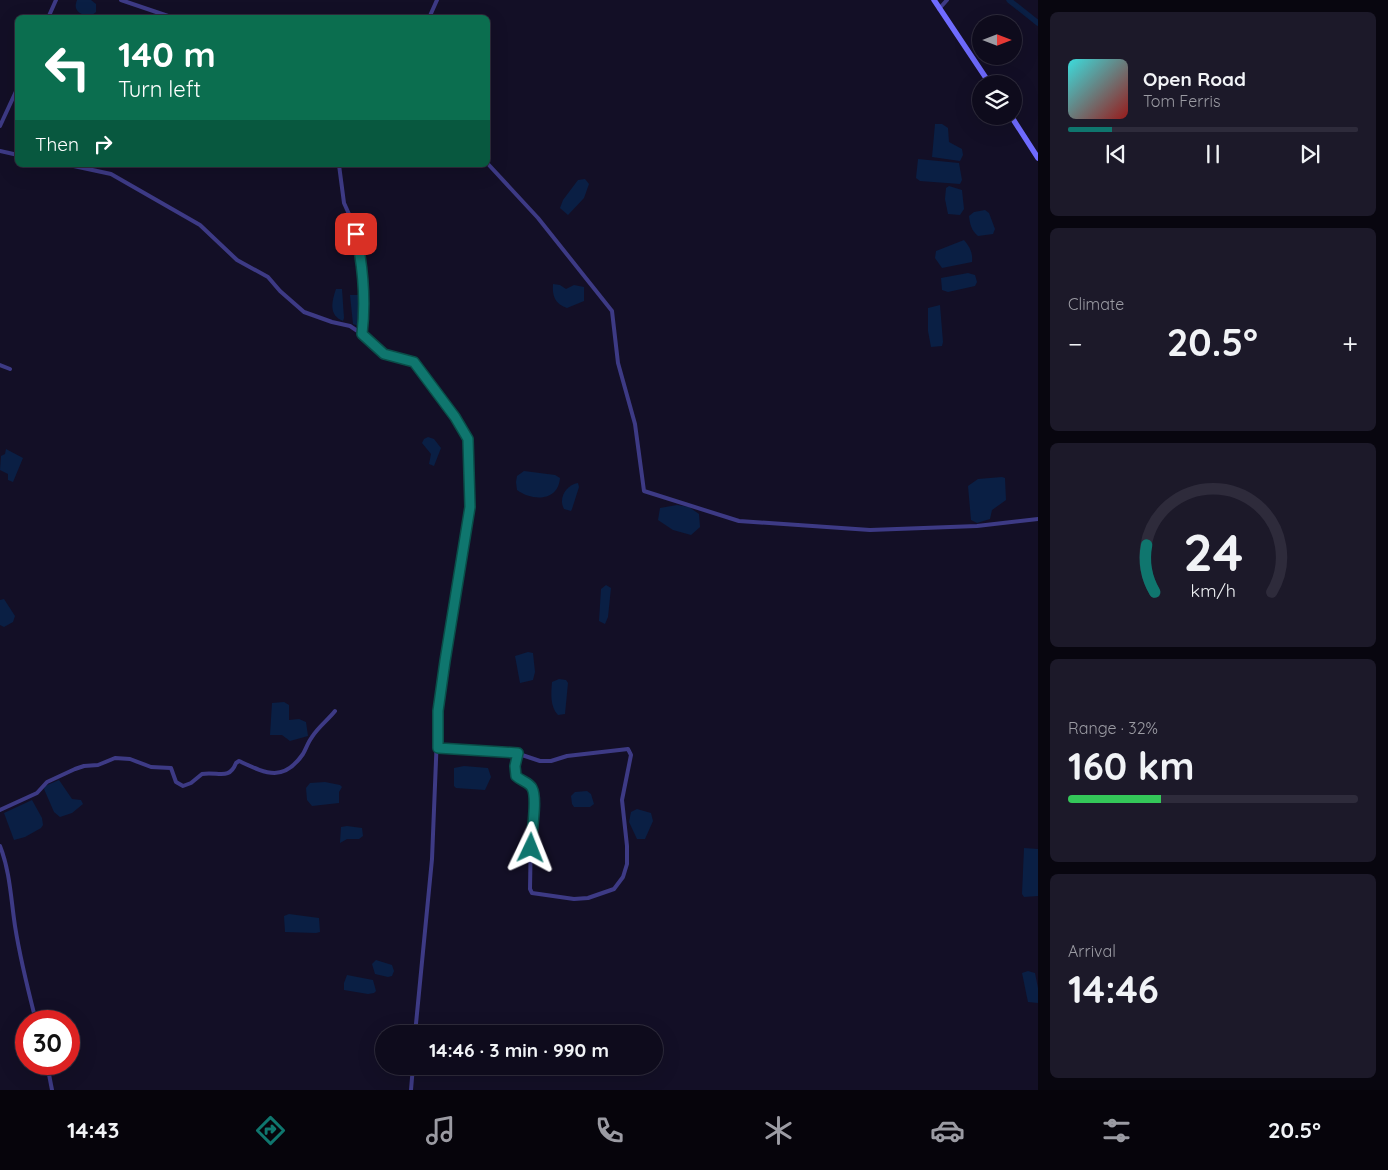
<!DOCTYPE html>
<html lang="en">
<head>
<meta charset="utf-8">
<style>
	:root { --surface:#0e0b1c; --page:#1c1929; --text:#f1f3f6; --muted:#9b9ba3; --line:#2e2b3b; --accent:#0f766e }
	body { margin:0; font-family:Quicksand,sans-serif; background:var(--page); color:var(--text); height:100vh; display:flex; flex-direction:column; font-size:19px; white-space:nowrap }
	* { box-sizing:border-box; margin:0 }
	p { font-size:16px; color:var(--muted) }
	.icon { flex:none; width:28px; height:28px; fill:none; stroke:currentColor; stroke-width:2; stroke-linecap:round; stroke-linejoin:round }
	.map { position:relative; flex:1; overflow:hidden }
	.sheet { display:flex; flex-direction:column; gap:12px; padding:12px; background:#08060f; width:350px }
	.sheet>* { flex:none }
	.guide { position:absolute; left:15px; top:15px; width:475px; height:152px; border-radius:8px; box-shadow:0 5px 20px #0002,0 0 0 1px var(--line); background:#0b6e4f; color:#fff; overflow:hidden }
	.needle { width:32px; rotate:90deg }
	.buttons { position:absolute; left:972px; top:15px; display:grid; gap:10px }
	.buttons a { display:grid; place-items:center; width:50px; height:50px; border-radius:50%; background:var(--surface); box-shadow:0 5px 20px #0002,0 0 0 1px var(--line); font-size:25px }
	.speed { position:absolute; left:15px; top:1010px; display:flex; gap:10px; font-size:25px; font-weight:700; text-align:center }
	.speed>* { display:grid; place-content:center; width:65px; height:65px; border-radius:50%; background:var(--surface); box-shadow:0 5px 20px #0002,0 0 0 1px var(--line); line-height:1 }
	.speed .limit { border:8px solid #d22; background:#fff; color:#111 }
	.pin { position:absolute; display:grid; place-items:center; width:42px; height:42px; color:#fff; margin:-21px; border-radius:10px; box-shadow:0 2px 8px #0006 }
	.me { position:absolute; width:55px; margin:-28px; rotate:2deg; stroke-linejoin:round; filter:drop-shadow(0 0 4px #0008) }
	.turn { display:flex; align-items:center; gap:18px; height:105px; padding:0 20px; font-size:22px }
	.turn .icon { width:65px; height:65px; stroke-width:2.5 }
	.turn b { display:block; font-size:35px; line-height:42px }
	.then { display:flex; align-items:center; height:48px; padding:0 20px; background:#0003; gap:10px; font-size:19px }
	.big { font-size:38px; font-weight:700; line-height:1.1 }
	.sheet .widget { flex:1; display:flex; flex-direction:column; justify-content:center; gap:8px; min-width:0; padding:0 18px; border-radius:8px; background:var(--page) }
	.sheet .dial { align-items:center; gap:0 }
	.dial svg { height:130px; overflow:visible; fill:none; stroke:var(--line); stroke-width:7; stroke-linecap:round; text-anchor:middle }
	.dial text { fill:var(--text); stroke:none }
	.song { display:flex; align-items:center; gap:15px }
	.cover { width:60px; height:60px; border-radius:8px; background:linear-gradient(135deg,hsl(180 70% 55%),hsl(0 70% 35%)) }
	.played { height:5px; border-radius:2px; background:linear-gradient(90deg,var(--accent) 15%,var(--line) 15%) }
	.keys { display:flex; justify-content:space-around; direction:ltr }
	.heat { display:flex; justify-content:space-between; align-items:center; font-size:28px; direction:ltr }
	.charge { height:8px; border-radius:4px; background:linear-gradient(90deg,#34c759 32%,var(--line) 0) }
	.trip { position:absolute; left:375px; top:1025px; width:288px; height:50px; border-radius:25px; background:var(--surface); box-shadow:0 5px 20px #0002,0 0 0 1px var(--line); font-weight:700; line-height:50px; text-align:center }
	.dock { display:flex; height:80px; justify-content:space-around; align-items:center; background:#06040b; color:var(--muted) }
	.dock .icon { width:35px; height:35px }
	.dock .selected { color:var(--accent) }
	.dock b { font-size:22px; color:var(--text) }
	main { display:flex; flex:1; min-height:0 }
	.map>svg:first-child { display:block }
</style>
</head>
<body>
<main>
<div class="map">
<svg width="1038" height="1090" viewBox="0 0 1038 1090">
	<rect width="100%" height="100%" fill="#130f26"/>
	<!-- water -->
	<g fill="#0a1f44">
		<path d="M 77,0 L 91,0 L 96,4 L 96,12 L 91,16 C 82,15 72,12 77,0 Z"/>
		<path d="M 935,124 L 942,124 L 948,128 L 949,142 L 962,149 L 963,155 L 960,161 L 932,157 Z"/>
		<path d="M 918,159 L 959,163 L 962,180 L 960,184 L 920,181 L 916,178 Z"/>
		<path d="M 585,179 L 589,184 L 584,198 L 568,215 L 560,208 L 563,200 L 578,180 Z"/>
		<path d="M 949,186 L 962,190 L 964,209 L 960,215 L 948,214 L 945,199 L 946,188 Z"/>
		<path d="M 985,210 L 989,213 L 995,229 L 993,234 L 978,236 C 971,230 970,224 969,216 L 974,212 Z"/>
		<path d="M 964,240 C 970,247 973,253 972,262 L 942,268 L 935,258 L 936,251 Z"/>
		<path d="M 968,273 L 975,275 L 977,282 L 975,286 L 948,292 L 942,290 L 941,278 Z"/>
		<path d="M 553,284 L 560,285 L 566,289 L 574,285 L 584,287 L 584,301 L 567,308 C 555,304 552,296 553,284 Z"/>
		<path d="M 336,289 L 342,289 L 344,318 L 343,321 C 328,315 332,301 336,289 Z"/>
		<path d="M 350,295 L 360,295 C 362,305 363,317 358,326 L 353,324 Z"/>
		<path d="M 940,305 L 943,342 L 942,346 L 931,347 L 928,331 L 928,308 Z"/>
		<path d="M 428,437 L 434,439 L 441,448 L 434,466 L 429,464 L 431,454 L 422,443 L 424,439 Z"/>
		<path d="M 6,449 L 23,458 L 13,482 L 8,480 L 8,474 L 0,470 L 1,456 L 5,454 Z"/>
		<path d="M 524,471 L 555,475 L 560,478 C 558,502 532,501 517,490 L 516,482 L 517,476 Z"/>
		<path d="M 1002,477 L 1005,478 L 1006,500 L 992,510 L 990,519 L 977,523 L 971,520 L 968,486 L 978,479 Z"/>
		<path d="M 578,483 L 579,487 L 572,509 L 571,511 L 564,509 C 558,498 566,485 578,483 Z"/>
		<path d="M 677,505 L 689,507 L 699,514 L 700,527 L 691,535 L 673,530 L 658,520 L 660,508 Z"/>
		<path d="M 606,585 L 611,588 L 608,617 L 605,624 L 599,621 L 601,589 Z"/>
		<path d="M 4,599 L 15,616 L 13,622 L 4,627 L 0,625 L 0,600 Z"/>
		<path d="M 528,652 L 533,653 L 535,672 L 533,680 L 520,683 L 515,656 Z"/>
		<path d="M 559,679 L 566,680 L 568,683 L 565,714 L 558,715 C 550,707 551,693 552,682 Z"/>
		<path d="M 284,702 L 289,705 L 289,720 L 299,719 L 306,722 L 308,736 L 290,741 L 282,735 L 270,735 L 272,703 Z"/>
		<path d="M 464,766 L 488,768 L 491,777 L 485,790 L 456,788 L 454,786 L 454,768 Z"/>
		<path d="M 59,780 L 72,799 L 81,800 L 83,804 L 72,813 L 60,817 L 54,812 L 44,789 L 45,786 Z"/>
		<path d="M 325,782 L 340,785 L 342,787 L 339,792 L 339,803 L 312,806 L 307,800 L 306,788 L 310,783 Z"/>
		<path d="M 587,791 L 591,794 L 594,804 L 590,807 L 574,807 L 572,804 L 571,796 L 575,792 Z"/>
		<path d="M 32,800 L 42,818 L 43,825 L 41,828 L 25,837 L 14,840 L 4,813 Z"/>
		<path d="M 637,809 L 651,813 L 653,821 L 645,839 L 637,839 L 629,822 L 631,812 Z"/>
		<path d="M 347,826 L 362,828 L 363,836 L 359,839 L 347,839 L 340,843 L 341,827 Z"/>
		<path d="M 1024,848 L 1038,849 L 1038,896 L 1024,897 L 1022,894 Z"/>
		<path d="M 289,914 L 319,918 L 320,932 L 316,933 L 285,932 L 284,916 Z"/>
		<path d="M 376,960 L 392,965 L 394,971 L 392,976 L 388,977 L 375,974 L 372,964 Z"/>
		<path d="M 1028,971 L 1035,973 L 1038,988 L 1038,1003 L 1028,1002 C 1026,993 1024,982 1022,973 Z"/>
		<path d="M 347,975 L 373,980 L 376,991 L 374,993 L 368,994 L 344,990 L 344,983 Z"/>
	</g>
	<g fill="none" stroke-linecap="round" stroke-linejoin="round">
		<!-- canal -->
		<path stroke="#0a1f44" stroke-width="5.5" d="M 1009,0 L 1038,23"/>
		<!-- minor -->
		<g stroke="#3d3a85" stroke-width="4">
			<path d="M 121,0 L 174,18"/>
			<path d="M 939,9 L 947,0"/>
			<path d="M 48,18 L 56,0"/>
			<path d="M 429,18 L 437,0"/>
			<path d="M 0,126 L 18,87"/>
			<path d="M 0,151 L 18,155"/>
			<path d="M 488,164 L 538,218 L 612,311 L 618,363 L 635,424 L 644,491 L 739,521 L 870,530 L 977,526 L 1038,519"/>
			<path d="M 69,165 L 111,174 L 200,225 L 237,260 L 268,277 L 280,291 L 304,312 L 332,322 L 350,326 L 362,334"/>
			<path d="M 339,165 L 344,203 L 353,223 L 362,266 L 364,312 L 362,334 L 384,353 L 414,362 L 455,417 L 468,439 L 470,463 L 470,507 L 445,661 L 438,711 L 432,859 L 415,1034"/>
			<path d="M 0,365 L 10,369"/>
			<path d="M 437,748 L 516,753 L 540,761 L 551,761 L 567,756 L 628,749 L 631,755 L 622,800 L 627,846 L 627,864 L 623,877 L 614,889 L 588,898 L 574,899 L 532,893 L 530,889 L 531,830 L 534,815 L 533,789 L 531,785 L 516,776 L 515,766 L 518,753"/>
			<path d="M 0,810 L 37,793 L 47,782 L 75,769 L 84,766 L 98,765 L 115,758 L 130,759 L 151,767 L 171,768 L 176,782 L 183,786 L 191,783 L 202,774 C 218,771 229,781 236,763 L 239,761 C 265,773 283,783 303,754 C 306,749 308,742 312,737 C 318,727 328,720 335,711"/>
			<path d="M 0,846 C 10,871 11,900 15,926 C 20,958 28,990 36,1021"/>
			<path d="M 47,1064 L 52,1090"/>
			<path d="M 411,1090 L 413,1066"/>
		</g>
		<!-- secondary -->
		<g stroke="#6f6bff" stroke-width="5.5">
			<path d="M 934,0 L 990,84"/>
			<path d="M 1011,116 L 1038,158"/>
		</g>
	</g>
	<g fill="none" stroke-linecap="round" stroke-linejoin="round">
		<defs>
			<path id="route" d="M 356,234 C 363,267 366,300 362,334 L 384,354 L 414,362 L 455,417 L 468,439 L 470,507 L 445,661 L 438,711 L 438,748 L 518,753 L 515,766 L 516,776 C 521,781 529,782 532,788 C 538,799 531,834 531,848"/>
		</defs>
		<!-- route casing -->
		<use href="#route" stroke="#0a4d48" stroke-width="12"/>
		<!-- route -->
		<use href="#route" stroke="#0f766e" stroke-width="9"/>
	</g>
</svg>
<div class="buttons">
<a><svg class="needle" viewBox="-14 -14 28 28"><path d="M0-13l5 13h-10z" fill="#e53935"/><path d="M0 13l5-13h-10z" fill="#9b9ba3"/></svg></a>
<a><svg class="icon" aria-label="layers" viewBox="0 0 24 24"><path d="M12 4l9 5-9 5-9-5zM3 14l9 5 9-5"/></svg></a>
</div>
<div class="speed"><div class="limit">30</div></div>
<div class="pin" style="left:356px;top:234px;background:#d93025"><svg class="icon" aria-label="arrive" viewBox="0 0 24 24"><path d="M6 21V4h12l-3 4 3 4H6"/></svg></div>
<svg class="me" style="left:531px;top:848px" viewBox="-20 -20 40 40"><path d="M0-17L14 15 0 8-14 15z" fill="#0f766e" stroke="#fff" stroke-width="4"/></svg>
<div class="trip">14:46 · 3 min · 990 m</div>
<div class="guide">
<div class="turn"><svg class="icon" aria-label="left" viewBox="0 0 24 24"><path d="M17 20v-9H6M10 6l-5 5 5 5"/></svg><div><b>140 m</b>Turn left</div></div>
<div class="then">Then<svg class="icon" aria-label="right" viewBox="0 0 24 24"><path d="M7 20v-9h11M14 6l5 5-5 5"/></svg></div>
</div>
</div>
<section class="sheet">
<div class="widget">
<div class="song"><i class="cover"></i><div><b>Open Road</b><p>Tom Ferris</p></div></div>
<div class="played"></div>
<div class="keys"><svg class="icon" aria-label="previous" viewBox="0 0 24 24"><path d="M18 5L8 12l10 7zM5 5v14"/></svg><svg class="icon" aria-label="pause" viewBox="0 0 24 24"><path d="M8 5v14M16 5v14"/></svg><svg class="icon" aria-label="next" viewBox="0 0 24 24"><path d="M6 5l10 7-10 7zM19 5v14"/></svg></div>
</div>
<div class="widget"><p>Climate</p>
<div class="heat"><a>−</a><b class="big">20.5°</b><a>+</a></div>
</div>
<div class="widget dial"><svg viewBox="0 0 100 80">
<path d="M14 69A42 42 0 1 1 86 69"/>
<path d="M14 69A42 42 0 0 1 9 40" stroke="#0f766e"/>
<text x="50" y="56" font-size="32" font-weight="700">24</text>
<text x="50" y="72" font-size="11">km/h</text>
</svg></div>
<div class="widget"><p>Range · 32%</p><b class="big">160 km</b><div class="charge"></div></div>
<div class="widget"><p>Arrival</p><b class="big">14:46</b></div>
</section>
</main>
<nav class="dock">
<b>14:43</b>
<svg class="icon selected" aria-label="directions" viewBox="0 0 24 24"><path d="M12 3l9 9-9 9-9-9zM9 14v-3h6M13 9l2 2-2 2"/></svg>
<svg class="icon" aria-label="music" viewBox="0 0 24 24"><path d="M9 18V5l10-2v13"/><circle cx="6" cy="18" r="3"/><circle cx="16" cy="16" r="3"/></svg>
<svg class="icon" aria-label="phone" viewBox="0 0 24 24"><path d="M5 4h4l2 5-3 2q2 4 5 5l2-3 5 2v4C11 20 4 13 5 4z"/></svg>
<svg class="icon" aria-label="climate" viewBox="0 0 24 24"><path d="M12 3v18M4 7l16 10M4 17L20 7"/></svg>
<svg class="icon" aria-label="car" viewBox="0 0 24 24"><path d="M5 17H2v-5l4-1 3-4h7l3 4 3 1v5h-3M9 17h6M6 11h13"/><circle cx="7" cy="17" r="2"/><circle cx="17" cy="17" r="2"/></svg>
<svg class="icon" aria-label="filters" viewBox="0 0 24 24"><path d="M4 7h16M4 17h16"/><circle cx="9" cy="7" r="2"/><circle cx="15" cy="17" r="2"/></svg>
<b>20.5°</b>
</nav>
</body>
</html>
